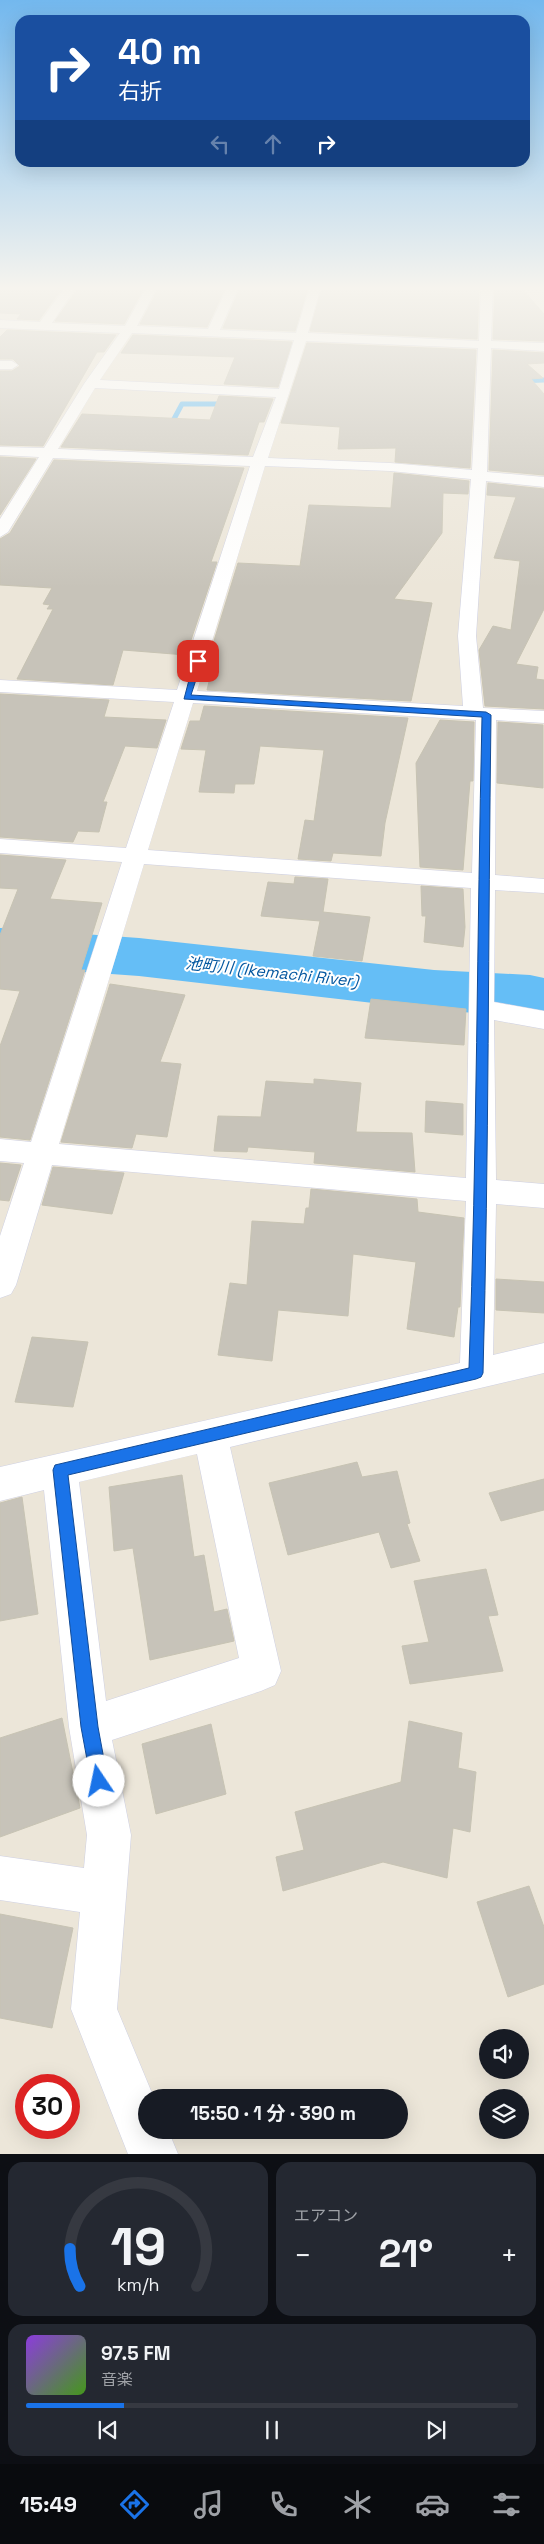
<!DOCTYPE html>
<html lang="ja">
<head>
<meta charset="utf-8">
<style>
	:root { --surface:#171b24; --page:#242831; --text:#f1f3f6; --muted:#9ea1a6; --line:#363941; --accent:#1a73e8 }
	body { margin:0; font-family:"Space Grotesk","Noto Sans JP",sans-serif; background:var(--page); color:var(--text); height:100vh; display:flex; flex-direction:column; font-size:19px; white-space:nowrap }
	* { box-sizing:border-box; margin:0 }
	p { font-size:16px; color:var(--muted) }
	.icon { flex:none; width:28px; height:28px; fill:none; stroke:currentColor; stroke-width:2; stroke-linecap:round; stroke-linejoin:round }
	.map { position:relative; height:2154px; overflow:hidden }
	.details { display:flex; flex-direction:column; gap:8px; padding:8px; background:#0d0f14; flex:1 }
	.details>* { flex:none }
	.banner { position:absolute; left:15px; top:15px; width:515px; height:152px; border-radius:15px; box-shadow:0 5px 20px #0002; background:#1a4fa0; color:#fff; overflow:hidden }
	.tools { position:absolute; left:479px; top:2029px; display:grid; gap:10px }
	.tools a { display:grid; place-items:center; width:50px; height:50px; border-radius:50%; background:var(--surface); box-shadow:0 5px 20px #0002; font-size:25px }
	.speed { position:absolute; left:15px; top:2074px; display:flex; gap:10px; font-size:25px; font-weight:700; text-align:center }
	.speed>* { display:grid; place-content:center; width:65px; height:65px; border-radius:50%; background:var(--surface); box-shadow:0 5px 20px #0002; line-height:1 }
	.speed .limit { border:8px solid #d22; background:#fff; color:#111 }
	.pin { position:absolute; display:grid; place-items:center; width:42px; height:42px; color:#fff; margin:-21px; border-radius:10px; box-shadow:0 2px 8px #0006 }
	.me { position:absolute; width:55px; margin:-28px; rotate:349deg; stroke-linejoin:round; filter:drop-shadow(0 0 4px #0008) }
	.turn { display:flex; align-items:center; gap:18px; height:105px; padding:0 20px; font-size:22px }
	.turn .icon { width:65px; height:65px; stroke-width:2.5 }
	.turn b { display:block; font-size:35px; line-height:42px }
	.lanes { display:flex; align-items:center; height:48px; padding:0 20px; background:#0003; justify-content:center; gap:25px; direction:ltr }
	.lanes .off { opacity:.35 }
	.big { font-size:38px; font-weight:700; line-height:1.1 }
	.details .widget { flex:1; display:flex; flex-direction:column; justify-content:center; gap:8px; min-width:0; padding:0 18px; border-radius:15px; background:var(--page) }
	.details .dial { align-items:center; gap:0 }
	.dial svg { height:130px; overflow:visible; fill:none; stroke:var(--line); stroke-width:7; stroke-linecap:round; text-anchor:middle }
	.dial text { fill:var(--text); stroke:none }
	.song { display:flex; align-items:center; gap:15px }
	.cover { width:60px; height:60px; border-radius:8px; background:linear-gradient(135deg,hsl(270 70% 55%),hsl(100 70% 35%)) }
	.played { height:5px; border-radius:2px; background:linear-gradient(90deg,var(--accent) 20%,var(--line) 20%) }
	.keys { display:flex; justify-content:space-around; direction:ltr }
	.heat { display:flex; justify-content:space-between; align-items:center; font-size:28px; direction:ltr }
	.details .tiles { flex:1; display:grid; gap:8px; grid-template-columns:1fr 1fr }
	.widget:last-child { grid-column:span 2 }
	.trip { position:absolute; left:138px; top:2089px; width:270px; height:50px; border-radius:25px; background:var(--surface); box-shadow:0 5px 20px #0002; font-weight:700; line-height:50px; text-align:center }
	.dock { display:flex; height:80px; justify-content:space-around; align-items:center; background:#090b0e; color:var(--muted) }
	.dock .icon { width:35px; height:35px }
	.dock .on { color:var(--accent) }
	.dock b { font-size:22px; color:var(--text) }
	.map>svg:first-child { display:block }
</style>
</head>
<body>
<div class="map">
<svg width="544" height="2154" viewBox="0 0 544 2154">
	<rect width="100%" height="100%" fill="#ece6d9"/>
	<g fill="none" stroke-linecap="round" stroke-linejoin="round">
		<!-- stream -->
		<g stroke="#65bef6" stroke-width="5">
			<path d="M 518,381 L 544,380"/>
			<path d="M 167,432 L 182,404 L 231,404"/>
		</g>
		<!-- river -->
		<path fill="#65bef6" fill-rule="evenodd" d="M 0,928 L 139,938 L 434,970 L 530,975 L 544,978 L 544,1020 L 530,1017 L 434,1010 L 139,976 L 0,966 Z"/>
	</g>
	<!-- building -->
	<g fill="#c7c3b9" stroke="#c7c3b3">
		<path d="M 0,286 L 23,287 L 62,288 L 39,320 L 17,319 L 21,314 L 0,313 Z"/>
		<path d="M 80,286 L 145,286 L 124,324 L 55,321 Z"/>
		<path d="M 160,286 L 226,286 L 207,327 L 140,324 Z"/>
		<path d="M 241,286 L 308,287 L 295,331 L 223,328 Z"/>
		<path d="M 403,286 L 479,286 L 477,339 L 310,331 L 322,288 L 403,290 Z"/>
		<path d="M 495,287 L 514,287 L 517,291 L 523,290 L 544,314 L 544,341 L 493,339 Z"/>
		<path d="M 7,330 L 116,335 L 104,352 L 97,352 L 43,446 L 0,445 L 0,371 L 12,371 L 20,366 L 13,359 L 0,359 L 0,337 Z"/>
		<path d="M 133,335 L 292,342 L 278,387 L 224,384 L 235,357 L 121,353 Z"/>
		<path d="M 307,343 L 476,350 L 470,468 L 395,462 L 396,448 L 338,449 L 340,427 L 281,423 Z"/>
		<path d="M 493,350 L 544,353 L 544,363 L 527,364 L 543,378 L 531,379 L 544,394 L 544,475 L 489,470 Z"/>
		<path d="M 219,396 L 273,399 L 264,422 L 259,422 L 248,455 L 61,447 L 82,414 L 210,420 Z"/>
		<path d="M 0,457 L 36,459 L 0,515 Z"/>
		<path d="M 54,460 L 244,468 L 211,562 L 217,562 L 186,655 L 123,650 L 113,685 L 17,679 L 53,609 L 47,609 L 50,605 L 43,604 L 52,588 L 0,585 L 0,539 L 10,533 Z"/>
		<path d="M 394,473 L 469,481 L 468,494 L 443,493 L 442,533 L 394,599 L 432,603 L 411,701 L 207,690 L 215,657 L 209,657 L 238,563 L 300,566 L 309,505 L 391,508 Z"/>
		<path d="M 488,483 L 544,489 L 544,609 L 516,664 L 538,667 L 536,679 L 544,680 L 544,709 L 485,706 L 479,650 L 493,626 L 511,630 L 520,561 L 494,558 L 516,497 L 487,495 Z"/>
		<path d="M 0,694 L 109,700 L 104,717 L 166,720 L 157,748 L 125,746 L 103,802 L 107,802 L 99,832 L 78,831 L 73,842 L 0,837 Z"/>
		<path d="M 204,706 L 408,718 L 385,823 L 381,856 L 333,853 L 331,861 L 298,859 L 305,820 L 314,821 L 324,750 L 260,746 L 254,784 L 235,784 L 234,793 L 199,792 L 206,750 L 181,749 L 190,721 L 200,721 Z"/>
		<path d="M 440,720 L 474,722 L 473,781 L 470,781 L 463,870 L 420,867 L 416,763 Z"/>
		<path d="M 498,722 L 543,725 L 543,788 L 497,783 Z"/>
		<path d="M 0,855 L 66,860 L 50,899 L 102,903 L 81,970 L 85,970 L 30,1140 L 0,1137 L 0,1046 L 20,991 L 0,989 L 0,935 L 18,889 L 0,888 Z"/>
		<path d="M 295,877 L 328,879 L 323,912 L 370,917 L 362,961 L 313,956 L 320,921 L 261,916 L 268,882 L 294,884 Z"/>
		<path d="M 421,886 L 463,889 L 465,927 L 463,947 L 424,942 L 426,916 L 422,916 Z"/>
		<path d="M 110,984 L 185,995 L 160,1062 L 181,1064 L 167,1137 L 136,1134 L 132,1148 L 61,1142 Z"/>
		<path d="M 371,999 L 466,1009 L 464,1045 L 365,1038 Z"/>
		<path d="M 314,1079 L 361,1083 L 356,1132 L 412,1133 L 415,1172 L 314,1163 L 315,1152 L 248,1147 L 247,1152 L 214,1151 L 218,1116 L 261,1117 L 266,1081 L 314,1084 Z"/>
		<path d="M 426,1101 L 463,1104 L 463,1135 L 425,1132 Z"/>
		<path d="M 0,1163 L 21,1165 L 9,1201 L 0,1200 Z"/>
		<path d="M 53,1167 L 124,1173 L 112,1214 L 42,1205 Z"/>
		<path d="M 311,1189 L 417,1199 L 418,1212 L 464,1218 L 460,1307 L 458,1307 L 454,1337 L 407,1329 L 416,1262 L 353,1254 L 348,1316 L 278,1310 L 272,1361 L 218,1355 L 230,1283 L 247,1285 L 252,1221 L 304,1224 L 306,1208 L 309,1208 Z"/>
		<path d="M 496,1279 L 544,1282 L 544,1313 L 496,1310 Z"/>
		<path d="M 32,1337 L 88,1342 L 73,1407 L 15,1402 Z"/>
		<path d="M 357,1462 L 362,1477 L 397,1471 L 410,1523 L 407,1524 L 420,1561 L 391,1568 L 379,1532 L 288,1555 L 269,1483 Z"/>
		<path d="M 182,1475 L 194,1557 L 204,1555 L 214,1612 L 227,1609 L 234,1641 L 150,1660 L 133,1548 L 114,1551 L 109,1487 Z"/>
		<path d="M 544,1479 L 544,1510 L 501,1521 L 489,1493 Z"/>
		<path d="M 22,1497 L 38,1614 L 0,1621 L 0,1503 Z"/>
		<path d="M 486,1569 L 498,1615 L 488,1616 L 503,1671 L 410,1684 L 402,1646 L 429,1642 L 414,1581 Z"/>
		<path d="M 62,1718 L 80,1808 L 0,1837 L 0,1738 Z"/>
		<path d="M 409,1721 L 462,1733 L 458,1768 L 476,1772 L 470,1832 L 453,1828 L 447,1878 L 383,1862 L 283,1891 L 276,1857 L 304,1850 L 295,1812 L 401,1782 Z"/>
		<path d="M 211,1724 L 226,1794 L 156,1814 L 142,1744 Z"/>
		<path d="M 529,1886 L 544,1927 L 544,1984 L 508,1997 L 477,1902 Z"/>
		<path d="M 0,1914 L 73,1928 L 52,2028 L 0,2018 Z"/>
	</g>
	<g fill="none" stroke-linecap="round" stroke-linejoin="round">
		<defs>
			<g id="street">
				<path d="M 66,286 L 77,286 L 52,323 L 125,326 L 147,286 L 158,286 L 137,326 L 208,329 L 228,286 L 239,286 L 220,330 L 296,333 L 310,286 L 321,286 L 308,333 L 479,341 L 481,286 L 493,286 L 491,341 L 544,343 L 544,351 L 491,348 L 487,472 L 544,477 L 544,487 L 486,481 L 476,636 L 483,708 L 544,711 L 544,723 L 496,720 L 495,875 L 544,879 L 544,893 L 495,890 L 494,1002 L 544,1011 L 544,1029 L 494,1020 L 496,1180 L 544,1184 L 544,1208 L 496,1204 L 493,1355 L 544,1343 L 544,1373 L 230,1447 L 281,1671 L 275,1685 L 261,1691 L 112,1740 L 131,1835 L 117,2009 L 154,2098 L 146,2098 L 146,2130 L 168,2130 L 178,2154 L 128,2154 L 71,2009 L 80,1912 L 0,1900 L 0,1856 L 84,1868 L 87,1835 L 69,1727 L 44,1490 L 0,1501 L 0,1467 L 460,1363 L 466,1201 L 52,1165 L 16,1285 L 11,1294 L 0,1298 L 0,1236 L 24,1163 L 0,1161 L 0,1139 L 31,1142 L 122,862 L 0,853 L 0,839 L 126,848 L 174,702 L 0,692 L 0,680 L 177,690 L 250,466 L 53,458 L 8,532 L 0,537 L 0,519 L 39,457 L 0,455 L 0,447 L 44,448 L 84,384 L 120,333 L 0,328 L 0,320 L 40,322 ZM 132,333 L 294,340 L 279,389 L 100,380 ZM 306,341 L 478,348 L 472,470 L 390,463 L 268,458 ZM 95,388 L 276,397 L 253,457 L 58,449 ZM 265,466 L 390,471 L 471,479 L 458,636 L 463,706 L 197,691 ZM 193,703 L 476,720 L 472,873 L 148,850 ZM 144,864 L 471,888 L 466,1178 L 59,1144 ZM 197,1454 L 239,1658 L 106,1701 L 79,1482 Z"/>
				<path d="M 0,361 L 12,361 L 18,365 L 12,369 L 0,369 Z"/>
			</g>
		</defs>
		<!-- street casing -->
		<use href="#street" stroke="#ced0e3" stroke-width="1"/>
		<!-- street -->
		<use href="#street" fill="#fff" fill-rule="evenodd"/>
	</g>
	<!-- sky -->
	<linearGradient id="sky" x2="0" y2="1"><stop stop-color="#73b8ee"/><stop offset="0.49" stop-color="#f6f4ee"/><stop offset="1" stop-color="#f6f4ee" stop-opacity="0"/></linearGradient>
	<rect width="544" height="588" fill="url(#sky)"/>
	<!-- route -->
	<path fill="#1a73e8" stroke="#114b97" d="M 198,659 L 202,661 L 191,695 L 486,712 L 491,715 C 488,934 489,1153 483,1373 L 481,1377 L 476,1379 L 68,1475 L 98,1727 L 108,1781 L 106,1787 L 99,1790 L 93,1787 L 91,1781 L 81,1727 L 53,1470 L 55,1465 L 469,1368 C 477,1151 477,934 482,717 L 184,699 L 194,661 Z"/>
	<g text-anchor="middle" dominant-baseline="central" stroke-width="4" stroke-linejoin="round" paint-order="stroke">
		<!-- water labels -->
		<g font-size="16" font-style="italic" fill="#0558a0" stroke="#fff">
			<text transform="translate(272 972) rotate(6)">池町川 (Ikemachi River)</text>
		</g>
	</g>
</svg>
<div class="tools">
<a><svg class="icon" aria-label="sound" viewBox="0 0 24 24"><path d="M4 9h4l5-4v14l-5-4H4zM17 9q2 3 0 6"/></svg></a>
<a><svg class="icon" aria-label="layers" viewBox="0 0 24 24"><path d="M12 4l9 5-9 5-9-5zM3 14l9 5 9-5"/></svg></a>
</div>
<div class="speed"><div class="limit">30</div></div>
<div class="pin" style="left:198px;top:661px;background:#d93025"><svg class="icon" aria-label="arrive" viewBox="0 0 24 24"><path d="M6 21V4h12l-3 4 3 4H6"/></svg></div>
<svg class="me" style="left:99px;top:1781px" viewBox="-20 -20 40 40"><circle r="19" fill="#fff"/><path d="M0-13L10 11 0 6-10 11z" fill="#1a73e8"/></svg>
<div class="trip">15:50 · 1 分 · 390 m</div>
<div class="banner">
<div class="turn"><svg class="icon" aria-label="right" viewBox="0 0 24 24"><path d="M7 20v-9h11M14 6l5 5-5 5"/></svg><div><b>40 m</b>右折</div></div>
<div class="lanes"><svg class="icon off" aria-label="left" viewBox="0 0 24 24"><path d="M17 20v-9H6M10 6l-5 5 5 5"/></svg><svg class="icon off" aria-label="ahead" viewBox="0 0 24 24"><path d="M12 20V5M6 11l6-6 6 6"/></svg><svg class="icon" aria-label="right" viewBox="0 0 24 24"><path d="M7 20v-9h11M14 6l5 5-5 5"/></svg></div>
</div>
</div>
<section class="details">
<div class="tiles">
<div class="widget dial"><svg viewBox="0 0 100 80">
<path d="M14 69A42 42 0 1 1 86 69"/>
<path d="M14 69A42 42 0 0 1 8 46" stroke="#1a73e8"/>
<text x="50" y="56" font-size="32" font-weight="700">19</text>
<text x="50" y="72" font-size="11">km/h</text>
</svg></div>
<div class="widget"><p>エアコン</p>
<div class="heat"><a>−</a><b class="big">21°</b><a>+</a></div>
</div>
<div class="widget">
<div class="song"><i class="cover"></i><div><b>97.5 FM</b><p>音楽</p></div></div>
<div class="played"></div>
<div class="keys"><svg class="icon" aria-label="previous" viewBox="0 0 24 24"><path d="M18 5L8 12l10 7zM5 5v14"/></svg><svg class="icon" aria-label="pause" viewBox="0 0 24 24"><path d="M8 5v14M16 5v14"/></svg><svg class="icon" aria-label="next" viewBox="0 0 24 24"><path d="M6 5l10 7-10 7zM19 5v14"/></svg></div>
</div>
</div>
</section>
<nav class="dock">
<b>15:49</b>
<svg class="icon on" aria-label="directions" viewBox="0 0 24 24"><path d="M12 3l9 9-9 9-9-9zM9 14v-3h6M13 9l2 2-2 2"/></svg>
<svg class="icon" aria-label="music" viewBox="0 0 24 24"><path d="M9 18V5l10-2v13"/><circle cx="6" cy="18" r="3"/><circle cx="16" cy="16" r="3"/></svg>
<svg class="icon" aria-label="phone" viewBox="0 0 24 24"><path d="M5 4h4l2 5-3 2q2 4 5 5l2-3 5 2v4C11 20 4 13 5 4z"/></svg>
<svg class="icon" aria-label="climate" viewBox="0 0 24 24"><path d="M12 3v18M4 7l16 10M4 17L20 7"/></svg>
<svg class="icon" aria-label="car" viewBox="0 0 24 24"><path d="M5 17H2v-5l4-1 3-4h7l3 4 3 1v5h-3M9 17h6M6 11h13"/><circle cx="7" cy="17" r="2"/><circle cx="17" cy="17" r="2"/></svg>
<svg class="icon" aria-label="filters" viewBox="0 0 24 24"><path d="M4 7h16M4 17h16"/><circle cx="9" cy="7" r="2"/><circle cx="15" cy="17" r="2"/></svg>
</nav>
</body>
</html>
